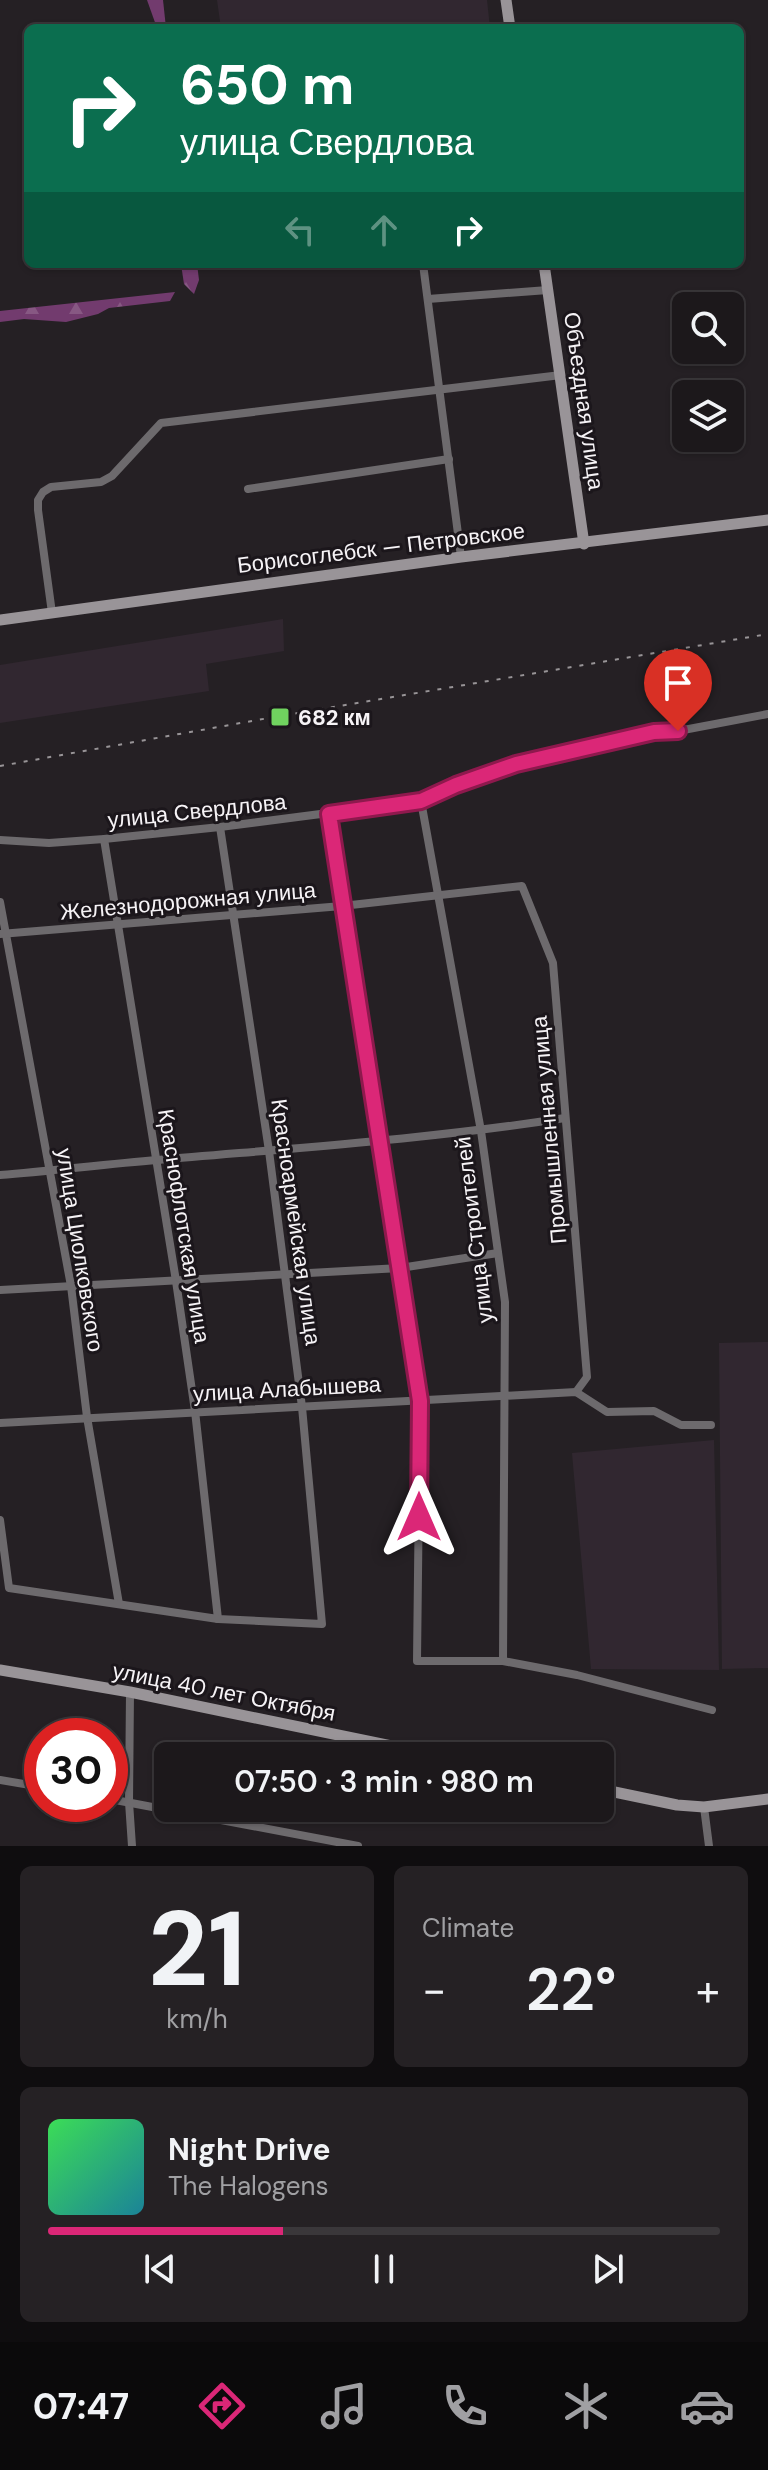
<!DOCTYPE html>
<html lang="en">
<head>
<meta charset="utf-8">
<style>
	:root { --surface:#1c181b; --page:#252124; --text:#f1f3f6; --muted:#a0a0a3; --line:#3a373a; --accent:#db2777 }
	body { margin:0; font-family:"DM Sans",sans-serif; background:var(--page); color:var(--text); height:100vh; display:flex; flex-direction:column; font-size:30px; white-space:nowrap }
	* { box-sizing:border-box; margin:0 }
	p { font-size:26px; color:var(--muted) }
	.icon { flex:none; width:44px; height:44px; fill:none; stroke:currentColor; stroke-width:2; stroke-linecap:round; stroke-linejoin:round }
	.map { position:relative; height:1846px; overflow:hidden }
	.drawer { display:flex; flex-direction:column; gap:20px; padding:20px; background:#0f0d0f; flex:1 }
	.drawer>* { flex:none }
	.top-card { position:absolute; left:24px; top:24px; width:720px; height:244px; border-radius:12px; box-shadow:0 2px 6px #0004,0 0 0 2px var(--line); background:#0b6e4f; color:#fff; overflow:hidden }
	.controls { position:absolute; left:672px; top:292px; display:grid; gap:16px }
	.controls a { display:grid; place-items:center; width:72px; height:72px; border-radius:12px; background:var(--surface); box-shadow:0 2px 6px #0004,0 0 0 2px var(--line); font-size:40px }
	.speed { position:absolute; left:24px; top:1718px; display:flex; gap:16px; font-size:40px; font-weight:700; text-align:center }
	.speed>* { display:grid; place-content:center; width:104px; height:104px; border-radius:50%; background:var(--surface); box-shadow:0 2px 6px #0004,0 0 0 2px var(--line); line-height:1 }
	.speed .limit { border:12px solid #d22; background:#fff; color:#111 }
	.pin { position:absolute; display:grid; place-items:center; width:68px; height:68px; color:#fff; margin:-82px -34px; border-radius:50% 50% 50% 0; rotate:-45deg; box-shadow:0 0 8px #0007 }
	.pin .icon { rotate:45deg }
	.me { position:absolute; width:88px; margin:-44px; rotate:0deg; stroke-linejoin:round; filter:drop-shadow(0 0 6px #0008) }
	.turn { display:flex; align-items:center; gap:28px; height:168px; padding:0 24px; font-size:36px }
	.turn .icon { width:104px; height:104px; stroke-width:2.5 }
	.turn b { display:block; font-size:56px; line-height:68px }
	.lanes { display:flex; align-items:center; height:76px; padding:0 24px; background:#0003; justify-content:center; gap:40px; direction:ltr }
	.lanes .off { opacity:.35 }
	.big { font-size:60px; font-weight:600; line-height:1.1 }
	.drawer .card { flex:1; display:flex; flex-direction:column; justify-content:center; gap:12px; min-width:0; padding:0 28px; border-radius:12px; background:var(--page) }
	.drawer .dial { align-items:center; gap:0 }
	.dial b { font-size:104px; line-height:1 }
	.song { display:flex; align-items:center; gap:24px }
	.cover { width:96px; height:96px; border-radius:12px; background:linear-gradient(135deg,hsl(130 70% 55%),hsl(190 70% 35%)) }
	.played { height:8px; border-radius:4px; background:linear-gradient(90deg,var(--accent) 35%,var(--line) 35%) }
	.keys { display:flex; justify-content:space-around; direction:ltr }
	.heat { display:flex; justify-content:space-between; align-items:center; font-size:44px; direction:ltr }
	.drawer .tiles { flex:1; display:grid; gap:20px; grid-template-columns:1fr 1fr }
	.card:last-child { grid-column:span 2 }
	.trip { position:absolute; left:154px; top:1742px; width:460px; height:80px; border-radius:12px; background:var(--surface); box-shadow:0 2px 6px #0004,0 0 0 2px var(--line); font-weight:600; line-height:80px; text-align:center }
	.tabs { display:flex; height:128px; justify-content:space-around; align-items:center; background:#0b0a0b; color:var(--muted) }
	.tabs .icon { width:56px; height:56px }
	.tabs .current { color:var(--accent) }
	.tabs b { font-size:36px; color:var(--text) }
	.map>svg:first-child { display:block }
</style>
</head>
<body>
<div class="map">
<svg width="768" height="1846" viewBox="0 0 768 1846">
	<defs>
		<pattern id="forest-firs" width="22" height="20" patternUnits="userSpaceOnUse" patternTransform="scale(2)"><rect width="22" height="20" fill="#723b6e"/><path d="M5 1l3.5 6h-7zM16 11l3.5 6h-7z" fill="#875883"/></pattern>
	</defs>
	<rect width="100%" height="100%" fill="#252024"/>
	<!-- built -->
	<g fill="#312730">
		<path d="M 217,0 L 487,0 L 490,28 L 221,28 Z"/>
		<path d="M 283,619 L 284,651 L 206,664 L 209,691 L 0,723 L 0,665 Z"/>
		<path d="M 768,1342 L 768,1668 L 722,1669 L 719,1343 Z"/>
		<path d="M 714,1440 L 719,1670 L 591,1669 L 572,1453 Z"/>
	</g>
	<!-- forest -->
	<g fill="url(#forest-firs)">
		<path d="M 147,0 L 163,0 L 166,28 L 157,28 Z"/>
		<path d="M 181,264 L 197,264 L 199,280 L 194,294 L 184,284 Z"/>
		<path d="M 175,292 L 170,301 L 109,308 L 98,314 L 66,322 L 24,319 L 0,322 L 0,311 Z"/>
	</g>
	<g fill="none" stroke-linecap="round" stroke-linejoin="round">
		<!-- street -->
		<g stroke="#6d6a6d" stroke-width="8">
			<path d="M 423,264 L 461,557"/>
			<path d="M 428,299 L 548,290"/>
			<path d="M 248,489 L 449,459"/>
			<path d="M 52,613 L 38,510 L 38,500 L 43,492 L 51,487 L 101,482 L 112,476 L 161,423 L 561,375"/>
			<path d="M 421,801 L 481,1131 L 505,1302 L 503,1661"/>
			<path d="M 329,814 L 420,1401 L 417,1661 L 503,1661 L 577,1675 L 712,1710"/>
			<path d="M 104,839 L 176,1281 L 195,1411 L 218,1619"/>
			<path d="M 0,840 L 49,843 L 104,839 L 220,827 L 421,801 L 456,785 L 516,764 L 654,732 L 678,731 L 768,714"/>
			<path d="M 0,902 L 71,1286 L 87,1417 L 119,1604"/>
			<path d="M 0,934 L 342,906 L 522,886 L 553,963 L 587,1377 L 576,1392"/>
			<path d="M 0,1175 C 53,1171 105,1164 158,1160 C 294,1148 430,1139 565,1118"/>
			<path d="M 0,1290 L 400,1268 L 498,1253"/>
			<path d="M 0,1423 L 576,1392 L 607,1412 L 654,1411 L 681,1425 L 711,1425"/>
			<path d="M 0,1520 L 9,1588 L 218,1619 L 322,1624 L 302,1407 L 269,1151 L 220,827"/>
			<path d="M 130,1692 L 129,1802 L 132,1846"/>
			<path d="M 0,1780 L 42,1787"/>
			<path d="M 110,1799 L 358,1846"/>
			<path d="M 704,1807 L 709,1846"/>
		</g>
		<!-- secondary -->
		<g stroke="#999498" stroke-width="11">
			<path d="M 506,0 L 510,28"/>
			<path d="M 544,264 L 584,544"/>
			<path d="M 0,620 L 461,557 L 768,520"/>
			<path d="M 0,1670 L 130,1692 L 440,1756"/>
			<path d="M 600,1789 L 677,1805 L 704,1807 L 768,1799"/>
		</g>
		<!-- rail -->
		<path stroke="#989497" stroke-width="2" stroke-dasharray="4 8" stroke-linecap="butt" d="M 0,766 L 280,716 L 768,634"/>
	</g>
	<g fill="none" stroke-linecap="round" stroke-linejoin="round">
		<defs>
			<path id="route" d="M 419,1517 L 420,1401 L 329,814 L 421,801 L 456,785 L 516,764 L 654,732 L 678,731"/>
		</defs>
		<!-- route casing -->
		<use href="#route" stroke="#8e194d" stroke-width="20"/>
		<!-- route -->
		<use href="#route" stroke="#db2777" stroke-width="14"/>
	</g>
	<!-- markers -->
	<rect fill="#70d35f" stroke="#1b161b" stroke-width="3" x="270" y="707" width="20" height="20" rx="4"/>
	<g text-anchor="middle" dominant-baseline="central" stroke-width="6" stroke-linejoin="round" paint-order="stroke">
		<!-- street labels -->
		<g font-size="22" fill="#f6f3f6" stroke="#1b161b">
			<text transform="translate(584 401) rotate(82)">Объездная улица</text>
			<text transform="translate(381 548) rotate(-7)">Борисоглебск — Петровское</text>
			<text transform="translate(197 811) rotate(-6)">улица Свердлова</text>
			<text transform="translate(188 901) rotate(-5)">Железнодорожная улица</text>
			<text transform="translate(549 1130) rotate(-95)">Промышленная улица</text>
			<text transform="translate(296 1222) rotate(82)">Красноармейская улица</text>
			<text transform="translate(184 1226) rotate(81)">Краснофлотская улица</text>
			<text transform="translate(474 1230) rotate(-97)">улица Строителей</text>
			<text transform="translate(80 1250) rotate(81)">улица Циолковского</text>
			<text transform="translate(287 1389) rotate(-3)">улица Алабышева</text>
			<text transform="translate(224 1692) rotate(11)">улица 40 лет Октября</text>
		</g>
		<!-- poi labels -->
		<g font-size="22" font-weight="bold" fill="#f6f3f6" stroke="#1b161b" text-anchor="start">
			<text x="298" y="717">682 км</text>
		</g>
	</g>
</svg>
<div class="controls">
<a><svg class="icon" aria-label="search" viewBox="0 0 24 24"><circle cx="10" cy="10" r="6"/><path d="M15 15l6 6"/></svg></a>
<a><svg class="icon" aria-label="layers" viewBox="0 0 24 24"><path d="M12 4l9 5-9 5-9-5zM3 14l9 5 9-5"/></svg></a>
</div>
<div class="speed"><div class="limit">30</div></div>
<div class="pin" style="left:678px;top:731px;background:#d93025"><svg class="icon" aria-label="arrive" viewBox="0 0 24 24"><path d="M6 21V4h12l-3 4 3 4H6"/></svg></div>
<svg class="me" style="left:419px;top:1517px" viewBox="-20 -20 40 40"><path d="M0-17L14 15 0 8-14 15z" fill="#db2777" stroke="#fff" stroke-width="4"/></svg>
<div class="trip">07:50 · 3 min · 980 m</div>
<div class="top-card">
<div class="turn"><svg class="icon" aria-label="right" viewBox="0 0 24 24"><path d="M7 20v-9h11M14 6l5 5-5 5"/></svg><div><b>650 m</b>улица Свердлова</div></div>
<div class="lanes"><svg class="icon off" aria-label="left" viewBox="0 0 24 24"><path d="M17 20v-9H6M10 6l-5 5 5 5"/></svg><svg class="icon off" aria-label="ahead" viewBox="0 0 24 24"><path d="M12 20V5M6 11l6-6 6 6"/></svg><svg class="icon" aria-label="right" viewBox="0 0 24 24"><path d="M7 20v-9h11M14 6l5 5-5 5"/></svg></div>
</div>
</div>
<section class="drawer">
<div class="tiles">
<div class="card dial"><b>21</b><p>km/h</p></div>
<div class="card"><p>Climate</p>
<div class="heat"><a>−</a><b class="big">22°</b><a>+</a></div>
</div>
<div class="card">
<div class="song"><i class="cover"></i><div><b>Night Drive</b><p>The Halogens</p></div></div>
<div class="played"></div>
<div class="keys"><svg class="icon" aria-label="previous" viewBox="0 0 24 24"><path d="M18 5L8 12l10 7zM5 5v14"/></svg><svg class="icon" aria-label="pause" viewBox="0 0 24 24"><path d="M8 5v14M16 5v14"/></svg><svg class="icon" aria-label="next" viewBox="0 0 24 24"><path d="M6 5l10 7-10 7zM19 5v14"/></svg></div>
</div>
</div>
</section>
<nav class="tabs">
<b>07:47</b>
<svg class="icon current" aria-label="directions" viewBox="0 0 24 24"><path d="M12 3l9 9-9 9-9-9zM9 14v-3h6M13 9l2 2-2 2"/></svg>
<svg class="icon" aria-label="music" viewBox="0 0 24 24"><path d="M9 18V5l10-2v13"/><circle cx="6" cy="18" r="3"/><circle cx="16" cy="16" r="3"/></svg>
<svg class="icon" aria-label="phone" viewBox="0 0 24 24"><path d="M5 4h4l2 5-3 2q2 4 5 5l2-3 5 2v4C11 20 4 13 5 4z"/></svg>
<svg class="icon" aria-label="climate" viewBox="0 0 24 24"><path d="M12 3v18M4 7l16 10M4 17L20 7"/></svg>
<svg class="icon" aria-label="car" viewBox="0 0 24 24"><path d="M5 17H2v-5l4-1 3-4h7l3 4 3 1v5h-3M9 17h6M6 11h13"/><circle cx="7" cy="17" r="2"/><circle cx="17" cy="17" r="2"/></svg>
</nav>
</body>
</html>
